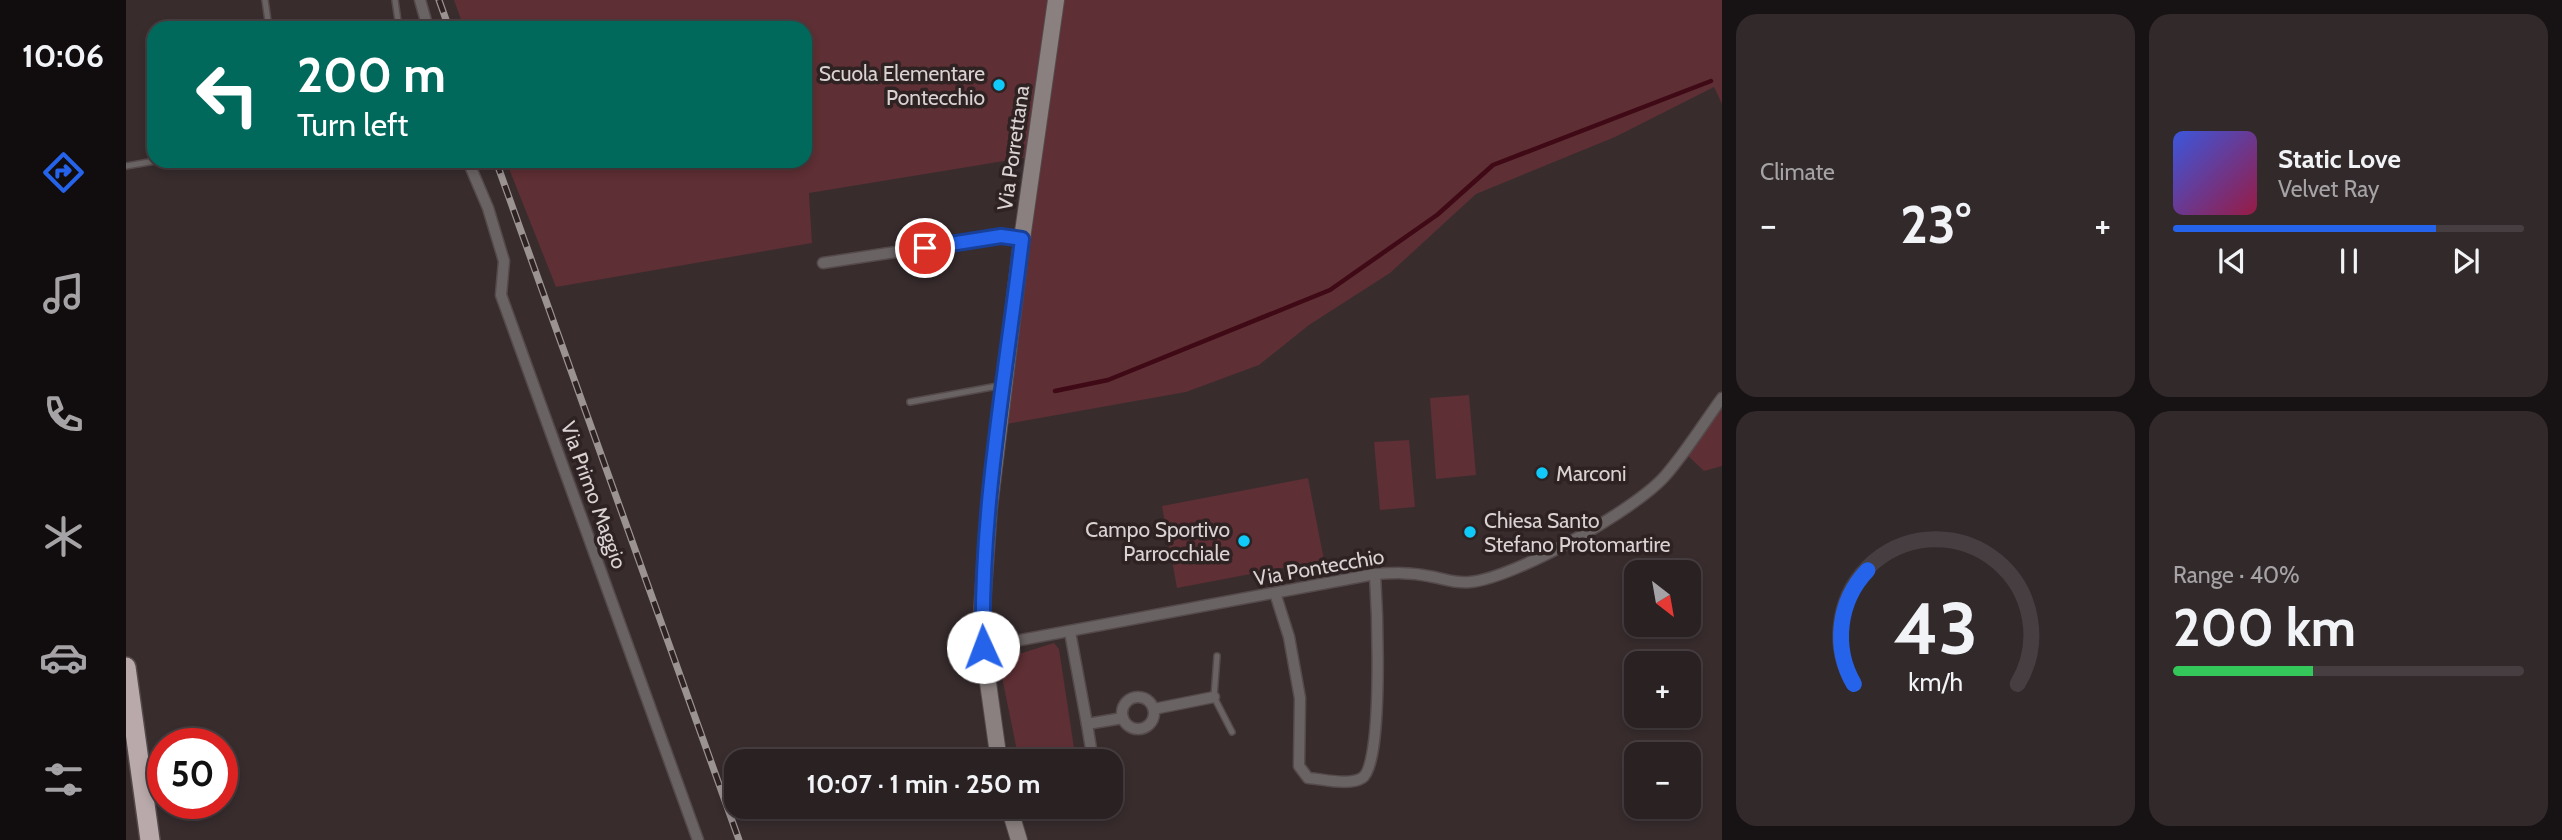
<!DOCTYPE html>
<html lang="en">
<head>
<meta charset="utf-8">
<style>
	:root { --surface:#2a2122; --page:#32292a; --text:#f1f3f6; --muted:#a5a3a5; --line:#463e40; --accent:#2563eb }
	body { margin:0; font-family:Cabin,sans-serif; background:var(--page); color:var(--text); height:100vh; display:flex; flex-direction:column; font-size:26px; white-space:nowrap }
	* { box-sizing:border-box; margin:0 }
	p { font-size:23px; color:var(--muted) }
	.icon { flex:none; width:38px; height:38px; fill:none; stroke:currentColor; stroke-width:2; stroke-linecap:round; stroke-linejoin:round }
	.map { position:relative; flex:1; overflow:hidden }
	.sheet { display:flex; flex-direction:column; gap:14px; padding:14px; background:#171213; width:840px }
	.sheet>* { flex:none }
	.banner { position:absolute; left:21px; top:21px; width:665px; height:147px; border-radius:21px; box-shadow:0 4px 10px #0003,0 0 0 2px var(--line); background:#00695c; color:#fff; overflow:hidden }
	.needle { width:46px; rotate:149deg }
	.buttons { position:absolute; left:1498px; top:560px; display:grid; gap:14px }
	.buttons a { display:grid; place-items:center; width:77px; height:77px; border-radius:14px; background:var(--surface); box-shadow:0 4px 10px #0003,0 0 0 2px var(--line); font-size:35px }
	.speed { position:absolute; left:21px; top:728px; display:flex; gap:14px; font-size:35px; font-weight:700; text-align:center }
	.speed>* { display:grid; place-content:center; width:91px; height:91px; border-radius:50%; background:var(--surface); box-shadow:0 4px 10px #0003,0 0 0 2px var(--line); line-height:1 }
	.speed .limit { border:10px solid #d22; background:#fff; color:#111 }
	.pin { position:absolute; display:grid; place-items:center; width:60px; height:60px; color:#fff; margin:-30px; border:4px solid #fff; border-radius:50%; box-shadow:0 2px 7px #0007 }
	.me { position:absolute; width:77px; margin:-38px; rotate:358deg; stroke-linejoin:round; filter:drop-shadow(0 0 5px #0008) }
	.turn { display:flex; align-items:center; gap:24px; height:147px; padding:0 35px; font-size:32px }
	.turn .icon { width:91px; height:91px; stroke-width:2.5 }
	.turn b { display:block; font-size:49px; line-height:60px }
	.big { font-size:52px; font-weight:700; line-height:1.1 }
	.sheet .widget { flex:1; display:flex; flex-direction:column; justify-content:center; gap:10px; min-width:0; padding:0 24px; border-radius:21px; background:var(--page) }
	.sheet .dial { align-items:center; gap:0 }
	.dial svg { height:182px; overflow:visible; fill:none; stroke:var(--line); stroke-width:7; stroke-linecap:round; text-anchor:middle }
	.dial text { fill:var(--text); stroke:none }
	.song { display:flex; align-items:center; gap:21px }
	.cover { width:84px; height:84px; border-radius:10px; background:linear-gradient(135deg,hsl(230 70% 55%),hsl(340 70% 35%)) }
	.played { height:7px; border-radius:4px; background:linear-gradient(90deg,var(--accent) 75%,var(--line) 75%) }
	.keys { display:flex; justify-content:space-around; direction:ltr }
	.heat { display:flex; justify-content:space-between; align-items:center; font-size:38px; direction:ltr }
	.charge { height:10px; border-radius:5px; background:linear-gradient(90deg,#34c759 40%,var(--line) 0) }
	.sheet .tiles { flex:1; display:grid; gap:14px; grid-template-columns:repeat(2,1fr) }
	.trip { position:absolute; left:598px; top:749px; width:399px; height:70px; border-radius:21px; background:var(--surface); box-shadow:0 4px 10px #0003,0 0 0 2px var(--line); font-weight:700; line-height:70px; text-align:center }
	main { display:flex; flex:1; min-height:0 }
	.dock { display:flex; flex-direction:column; width:126px; justify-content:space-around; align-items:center; background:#110d0e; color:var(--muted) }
	.dock .icon { width:49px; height:49px }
	.dock .current { color:var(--accent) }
	.dock b { font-size:32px; color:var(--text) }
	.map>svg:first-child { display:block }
</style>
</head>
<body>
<main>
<nav class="dock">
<b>10:06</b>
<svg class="icon current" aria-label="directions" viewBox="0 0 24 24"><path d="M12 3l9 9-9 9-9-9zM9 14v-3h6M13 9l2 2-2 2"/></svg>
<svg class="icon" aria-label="music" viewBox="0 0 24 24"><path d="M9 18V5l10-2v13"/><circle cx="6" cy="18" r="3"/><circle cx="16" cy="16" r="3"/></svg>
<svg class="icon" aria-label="phone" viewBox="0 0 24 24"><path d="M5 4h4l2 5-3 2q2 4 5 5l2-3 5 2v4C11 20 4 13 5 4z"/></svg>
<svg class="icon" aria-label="climate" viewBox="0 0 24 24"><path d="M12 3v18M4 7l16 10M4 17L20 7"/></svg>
<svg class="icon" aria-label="car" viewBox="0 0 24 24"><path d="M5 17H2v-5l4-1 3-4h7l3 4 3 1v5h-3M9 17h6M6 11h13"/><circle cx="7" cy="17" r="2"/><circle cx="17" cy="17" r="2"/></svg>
<svg class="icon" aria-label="filters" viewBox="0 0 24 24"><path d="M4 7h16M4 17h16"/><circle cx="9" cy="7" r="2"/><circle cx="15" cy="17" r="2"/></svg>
</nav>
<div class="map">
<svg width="1596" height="840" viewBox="0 0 1596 840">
	<rect width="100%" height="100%" fill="#382c2d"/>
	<!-- green -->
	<g fill="#5e2f34">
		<path d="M 328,0 L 1596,0 L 1596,104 L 1588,87 L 1489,137 L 1350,194 L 1264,273 L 1183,325 L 1133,365 L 1060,392 L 869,426 L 868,396 L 903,157 L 683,193 L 686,243 L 430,287 L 380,161 L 679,161 L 679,28 L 338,28 Z"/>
		<path d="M 1343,395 L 1350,475 L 1310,479 L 1304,398 Z"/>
		<path d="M 1596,402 L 1596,466 L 1578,471 L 1557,451 Z"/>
		<path d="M 1283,440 L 1289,507 L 1254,510 L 1248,442 Z"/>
		<path d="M 1182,478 L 1198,560 L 1051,588 L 1036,506 Z"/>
		<path d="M 928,643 L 933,649 L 950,761 L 893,761 L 876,677 L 893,654 Z"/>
	</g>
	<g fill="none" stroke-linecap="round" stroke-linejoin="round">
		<!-- stream -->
		<path stroke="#3f0915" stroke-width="4.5" d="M 929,391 L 982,380 L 1204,290 L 1311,215 L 1367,165 L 1585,81"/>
		<defs>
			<g id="service">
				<path d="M 139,0 L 143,28"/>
				<path d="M 269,0 L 273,28"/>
				<path d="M 0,166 L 29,161"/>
				<path d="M 784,402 L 877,385"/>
				<path d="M 1091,656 L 1088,697 L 1106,732"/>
			</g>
			<g id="minor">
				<path d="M 294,0 L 302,28"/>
				<path d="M 342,161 L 362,208 L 378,261 L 375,295 L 572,840"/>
				<path d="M 697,263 L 875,236 L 896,239"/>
				<path d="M 1149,593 L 1163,637 L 1174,698 L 1173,766 L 1182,778 C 1197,779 1223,786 1236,778 C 1258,765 1251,605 1249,574"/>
				<path d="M 944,632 L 961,724"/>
				<path d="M 857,647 L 1249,574 C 1267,573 1284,572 1302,576 C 1316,578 1329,584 1344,582 C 1389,578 1509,510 1539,476 C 1560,452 1577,424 1596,398"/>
				<circle cx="1012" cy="713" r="16"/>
				<path d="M 1028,709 L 1088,697"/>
				<path d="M 967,761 L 961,724 L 997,718"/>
			</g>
			<g id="secondary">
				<path d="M 873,761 L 857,647 L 856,609 L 863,509 L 896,239 L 930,0"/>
				<path d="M 883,807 L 893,840"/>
			</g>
			<path id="motorway" d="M 0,667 L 24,840"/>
		</defs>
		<!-- service casing -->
		<use href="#service" stroke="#554a4b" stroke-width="8"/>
		<!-- minor casing -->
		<use href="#minor" stroke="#554a4b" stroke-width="13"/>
		<!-- secondary casing -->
		<use href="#secondary" stroke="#554a4b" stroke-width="18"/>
		<!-- motorway casing -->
		<use href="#motorway" stroke="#554a4b" stroke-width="22"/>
		<!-- service -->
		<use href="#service" stroke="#6a6364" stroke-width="5"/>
		<!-- minor -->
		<use href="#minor" stroke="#6a6364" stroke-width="10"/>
		<!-- secondary -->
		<use href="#secondary" stroke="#8a8080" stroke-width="16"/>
		<!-- motorway -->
		<use href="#motorway" stroke="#b9a9aa" stroke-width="19"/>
		<defs>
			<g id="rail">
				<path d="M 313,0 L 323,28"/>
				<path d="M 370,161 L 613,840"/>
			</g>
		</defs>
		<!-- rail casing -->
		<use href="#rail" stroke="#9b9292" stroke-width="7"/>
		<!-- rail -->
		<use href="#rail" stroke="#2e2223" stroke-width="4.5" stroke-dasharray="13" stroke-linecap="butt"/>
	</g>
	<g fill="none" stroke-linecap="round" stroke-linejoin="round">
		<defs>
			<path id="route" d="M 799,248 L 875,236 L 896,239 C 880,374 854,511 857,647"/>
		</defs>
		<!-- route casing -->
		<use href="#route" stroke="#184099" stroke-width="18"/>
		<!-- route -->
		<use href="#route" stroke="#2563eb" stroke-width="12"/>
	</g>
	<!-- markers -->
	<g fill="#10cafa" stroke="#2e2223" stroke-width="2.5">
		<circle cx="873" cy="85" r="7"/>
		<circle cx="1416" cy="473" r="7"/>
		<circle cx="1344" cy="532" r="7"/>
		<circle cx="1118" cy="541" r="7"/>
	</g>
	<g text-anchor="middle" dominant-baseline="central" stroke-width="7" stroke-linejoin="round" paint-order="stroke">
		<!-- poi labels -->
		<g font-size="21" fill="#dad2d2" stroke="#2e2223" text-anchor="end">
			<text x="859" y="73">Scuola Elementare<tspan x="859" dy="24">Pontecchio</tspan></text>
			<text x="1430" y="473" text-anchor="start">Marconi</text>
			<text x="1358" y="520" text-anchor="start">Chiesa Santo<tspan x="1358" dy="24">Stefano Protomartire</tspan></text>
			<text x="1104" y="529">Campo Sportivo<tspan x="1104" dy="24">Parrocchiale</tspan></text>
		</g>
		<!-- street labels -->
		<g font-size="21" fill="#dad2d2" stroke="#2e2223">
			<text transform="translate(887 148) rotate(-82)">Via Porrettana</text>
			<text transform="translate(468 495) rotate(70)">Via Primo Maggio</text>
			<text transform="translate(1193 567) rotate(-10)">Via Pontecchio</text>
		</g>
	</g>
</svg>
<div class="buttons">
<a><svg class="needle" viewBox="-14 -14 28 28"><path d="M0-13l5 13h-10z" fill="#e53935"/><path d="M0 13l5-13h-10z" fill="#a5a3a5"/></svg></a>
<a>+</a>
<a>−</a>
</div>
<div class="speed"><div class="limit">50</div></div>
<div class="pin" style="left:799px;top:248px;background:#d93025"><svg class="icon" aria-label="arrive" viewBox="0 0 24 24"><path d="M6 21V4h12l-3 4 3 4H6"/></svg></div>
<svg class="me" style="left:857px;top:647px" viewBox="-20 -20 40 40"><circle r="19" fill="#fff"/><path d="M0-13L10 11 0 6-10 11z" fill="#2563eb"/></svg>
<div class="trip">10:07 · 1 min · 250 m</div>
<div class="banner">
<div class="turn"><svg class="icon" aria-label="left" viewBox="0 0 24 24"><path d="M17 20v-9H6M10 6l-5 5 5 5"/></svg><div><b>200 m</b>Turn left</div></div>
</div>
</div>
<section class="sheet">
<div class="tiles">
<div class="widget"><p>Climate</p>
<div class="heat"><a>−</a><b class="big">23°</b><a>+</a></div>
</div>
<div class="widget">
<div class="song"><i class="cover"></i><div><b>Static Love</b><p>Velvet Ray</p></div></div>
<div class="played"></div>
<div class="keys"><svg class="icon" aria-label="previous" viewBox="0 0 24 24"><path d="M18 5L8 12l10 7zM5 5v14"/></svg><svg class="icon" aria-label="pause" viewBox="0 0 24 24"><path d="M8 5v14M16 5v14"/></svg><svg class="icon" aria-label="next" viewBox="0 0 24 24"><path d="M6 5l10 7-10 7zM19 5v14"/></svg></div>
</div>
<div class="widget dial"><svg viewBox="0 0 100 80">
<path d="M14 69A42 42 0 1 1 86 69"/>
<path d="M14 69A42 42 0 0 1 20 19" stroke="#2563eb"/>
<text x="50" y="56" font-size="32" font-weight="700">43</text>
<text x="50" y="72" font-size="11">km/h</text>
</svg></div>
<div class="widget"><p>Range · 40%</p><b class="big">200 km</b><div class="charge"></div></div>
</div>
</section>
</main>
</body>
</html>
